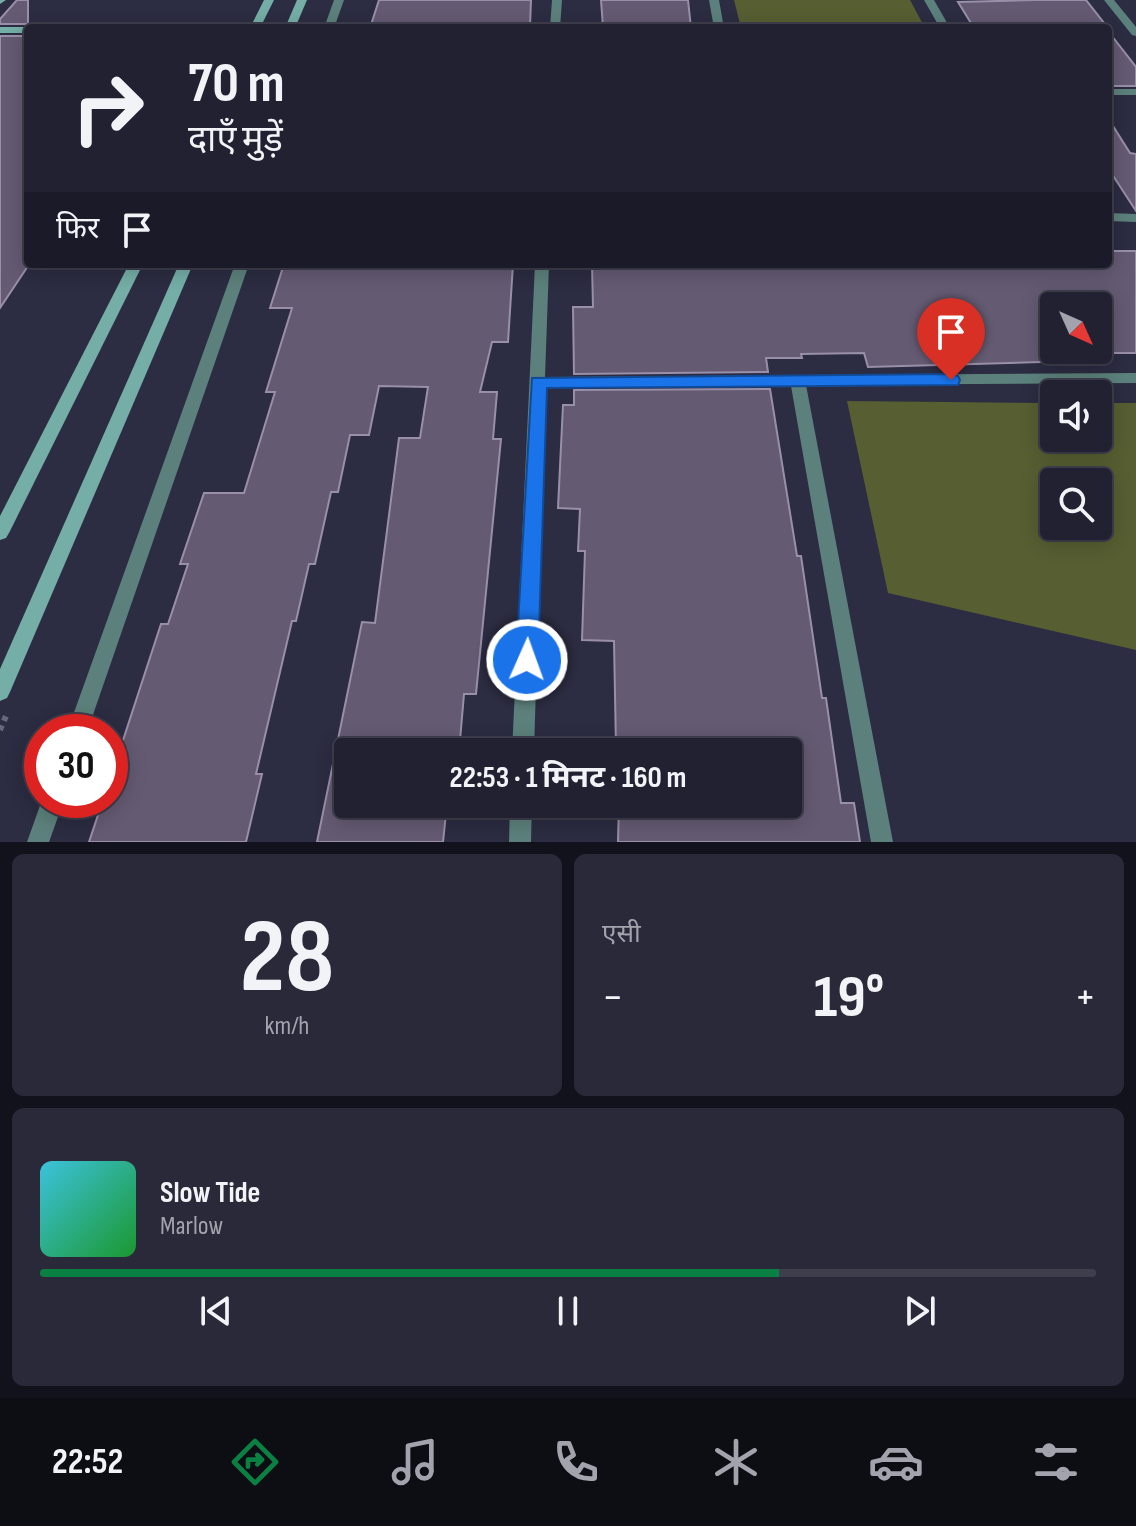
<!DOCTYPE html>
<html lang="hi">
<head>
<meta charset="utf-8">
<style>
	:root { --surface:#212132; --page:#29293a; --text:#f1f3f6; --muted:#a2a3ac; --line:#3e3e4d; --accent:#0b8043 }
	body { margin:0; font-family:"Sofia Sans Condensed","Noto Sans Devanagari",sans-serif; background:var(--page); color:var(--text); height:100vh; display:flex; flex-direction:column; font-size:30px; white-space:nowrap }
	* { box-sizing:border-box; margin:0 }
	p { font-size:26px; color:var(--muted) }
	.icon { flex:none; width:44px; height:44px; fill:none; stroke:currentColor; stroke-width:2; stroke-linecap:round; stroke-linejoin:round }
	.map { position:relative; height:842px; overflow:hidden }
	.details { display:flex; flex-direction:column; gap:12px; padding:12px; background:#12121c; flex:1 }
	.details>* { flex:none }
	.guide { position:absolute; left:24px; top:24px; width:1088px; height:244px; border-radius:8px; box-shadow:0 4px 20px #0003,0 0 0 2px var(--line); background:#212132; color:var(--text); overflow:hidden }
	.needle { width:52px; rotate:135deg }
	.buttons { position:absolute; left:1040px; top:292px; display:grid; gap:16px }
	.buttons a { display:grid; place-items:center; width:72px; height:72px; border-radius:8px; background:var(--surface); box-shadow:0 4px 20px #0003,0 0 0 2px var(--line); font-size:40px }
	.speed { position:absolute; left:24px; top:714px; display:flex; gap:16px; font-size:40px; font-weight:700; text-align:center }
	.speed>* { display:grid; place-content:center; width:104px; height:104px; border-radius:50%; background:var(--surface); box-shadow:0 4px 20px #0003,0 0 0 2px var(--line); line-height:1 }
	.speed .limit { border:12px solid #d22; background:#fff; color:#111 }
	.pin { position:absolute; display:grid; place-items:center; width:68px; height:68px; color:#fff; margin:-82px -34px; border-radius:50% 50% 50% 0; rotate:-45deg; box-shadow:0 0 8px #0007 }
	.pin .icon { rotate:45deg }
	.me { position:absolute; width:88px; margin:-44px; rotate:2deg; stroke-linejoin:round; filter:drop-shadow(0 0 6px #0008) }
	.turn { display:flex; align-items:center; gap:28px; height:168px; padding:0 32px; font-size:36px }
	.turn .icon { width:104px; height:104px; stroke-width:2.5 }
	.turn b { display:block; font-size:56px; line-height:68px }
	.then { display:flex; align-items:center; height:76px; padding:0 32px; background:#0003; gap:16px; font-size:30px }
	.big { font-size:60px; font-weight:700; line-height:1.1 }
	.details .widget { flex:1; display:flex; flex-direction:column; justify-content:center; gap:12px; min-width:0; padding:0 28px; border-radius:12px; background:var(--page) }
	.details .dial { align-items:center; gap:0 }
	.dial b { font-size:104px; line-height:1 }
	.song { display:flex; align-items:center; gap:24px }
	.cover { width:96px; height:96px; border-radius:12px; background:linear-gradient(135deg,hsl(190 70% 55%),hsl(130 70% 35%)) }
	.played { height:8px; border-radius:4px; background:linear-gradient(90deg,var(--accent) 70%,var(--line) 70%) }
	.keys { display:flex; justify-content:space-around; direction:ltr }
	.heat { display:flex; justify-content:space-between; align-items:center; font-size:44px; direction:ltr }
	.details .tiles { flex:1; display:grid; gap:12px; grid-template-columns:1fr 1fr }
	.widget:last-child { grid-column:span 2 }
	.trip { position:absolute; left:334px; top:738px; width:468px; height:80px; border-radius:8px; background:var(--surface); box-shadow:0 4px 20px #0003,0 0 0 2px var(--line); font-weight:700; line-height:80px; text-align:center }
	.menu { display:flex; height:128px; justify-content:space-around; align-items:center; background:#0d0d14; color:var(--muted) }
	.menu .icon { width:56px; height:56px }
	.menu .current { color:var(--accent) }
	.menu b { font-size:36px; color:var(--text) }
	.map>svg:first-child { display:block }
</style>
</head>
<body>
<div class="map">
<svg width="1136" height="842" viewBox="0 0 1136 842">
	<rect width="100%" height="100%" fill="#2c2c42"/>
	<!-- green -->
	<g fill="#575e32" fill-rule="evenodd">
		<path d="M 734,0 L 910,0 L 925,28 L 741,28 Z"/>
		<path d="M 847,401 L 1054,403 L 1054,438 L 1098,438 L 1098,403 L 1136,403 L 1136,650 L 888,593 ZM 1054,482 L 1098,482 L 1098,526 L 1054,526 Z"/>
	</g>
	<!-- building -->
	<g fill="#645a72" stroke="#998fa9" stroke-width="2" fill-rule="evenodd">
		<path d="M 17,0 L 28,0 L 28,24 L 0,24 L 0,19 Z"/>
		<path d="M 379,0 L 531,0 L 530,26 L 370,28 Z"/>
		<path d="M 601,0 L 688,0 L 691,28 L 603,27 Z"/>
		<path d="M 1034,0 L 1086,0 L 1108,28 L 974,28 L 958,2 Z"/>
		<path d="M 1108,31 L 1136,67 L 1136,86 L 1108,86 Z"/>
		<path d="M 0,36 L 28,36 L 28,266 L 0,308 Z"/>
		<path d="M 1108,118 L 1130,153 L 1136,154 L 1136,211 L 1108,168 Z"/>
		<path d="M 1108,251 L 1136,251 L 1136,353 L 1069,353 L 1074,361 L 868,367 L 864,353 L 801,354 L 802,358 L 766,358 L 768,372 L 574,374 L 573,307 L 593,307 L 592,264 L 1108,264 ZM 1054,306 L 1098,306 L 1098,350 L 1054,350 Z"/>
		<path d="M 284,264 L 513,264 L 508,342 L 492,342 L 480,392 L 497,392 L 493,439 L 501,439 L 476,694 L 464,694 L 459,752 L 348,752 L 348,804 L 447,804 L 443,842 L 317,842 L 362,622 L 375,623 L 399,438 L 420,438 L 428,387 L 379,386 L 369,435 L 350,435 L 338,492 L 331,492 L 315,564 L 309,564 L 296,621 L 292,621 L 256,774 L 262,774 L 246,842 L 89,842 L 103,800 L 110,800 L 110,780 L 161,624 L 168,624 L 188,564 L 180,564 L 204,493 L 244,493 L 275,392 L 266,392 L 292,308 L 270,308 Z"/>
		<path d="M 770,389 L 797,556 L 801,556 L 822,698 L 826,698 L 841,803 L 854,803 L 860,842 L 618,842 L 619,804 L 788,804 L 788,752 L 619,752 L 616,748 L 614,641 L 582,640 L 585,551 L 578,551 L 580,509 L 558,508 L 563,405 L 574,405 L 574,390 Z"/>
	</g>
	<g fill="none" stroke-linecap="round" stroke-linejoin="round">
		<!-- path -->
		<path stroke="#67677b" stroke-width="6" stroke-dasharray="5 5" stroke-linecap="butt" d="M 0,730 L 6,716"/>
		<!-- street -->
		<g fill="#5c807b" fill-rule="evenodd">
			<path d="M 334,0 L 344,0 L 334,28 L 324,28 Z"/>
			<path d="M 552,0 L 562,0 L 560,28 L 550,28 Z"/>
			<path d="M 709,0 L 719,0 L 724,28 L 714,28 Z"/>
			<path d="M 924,0 L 934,0 L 950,28 L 940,28 Z"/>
			<path d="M 1104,0 L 1114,0 L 1136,27 L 1136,36 L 1132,35 Z"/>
			<rect x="1108" y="89" width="28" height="6"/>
			<path d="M 1108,213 L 1136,214 L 1136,222 L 1108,221 Z"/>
			<path d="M 235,264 L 249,264 L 87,732 L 67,732 Z"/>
			<path d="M 535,264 L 549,264 L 545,377 L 1136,373 L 1136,383 L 806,385 L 893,842 L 871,842 L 791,386 L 545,387 L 534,752 L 512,752 Z"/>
			<path d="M 42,800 L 64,800 L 49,842 L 27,842 Z"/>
			<path d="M 510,804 L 532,804 L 531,842 L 509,842 Z"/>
		</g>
		<!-- secondary -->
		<g fill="#74aea6" fill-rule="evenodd">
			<path d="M 0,0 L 6,0 L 0,4 Z"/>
			<path d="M 264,0 L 274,0 L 260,28 L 250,28 Z"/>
			<path d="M 297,0 L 307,0 L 295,28 L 285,28 Z"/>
			<path d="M 0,27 L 28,27 L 32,28 L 28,28 L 28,33 L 0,33 Z"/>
			<path d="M 129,264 L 143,264 L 9,533 L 6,538 L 0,540 L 0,516 Z"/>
			<path d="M 179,264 L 193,264 L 10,692 L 7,698 L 0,701 L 0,669 Z"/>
		</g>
	</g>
	<!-- route -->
	<path fill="#1a73e8" stroke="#114b97" stroke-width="2" d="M 951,374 L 958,376 L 960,380 L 958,385 L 547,388 L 538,660 L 535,666 L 527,669 L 519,666 L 516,660 L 532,378 Z"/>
</svg>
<div class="buttons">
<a><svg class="needle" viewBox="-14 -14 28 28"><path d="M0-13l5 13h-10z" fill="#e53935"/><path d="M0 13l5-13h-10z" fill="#a2a3ac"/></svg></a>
<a><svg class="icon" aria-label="sound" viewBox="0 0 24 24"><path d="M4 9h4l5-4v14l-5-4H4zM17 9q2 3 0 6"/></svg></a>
<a><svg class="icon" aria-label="search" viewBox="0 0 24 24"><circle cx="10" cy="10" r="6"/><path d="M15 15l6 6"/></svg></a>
</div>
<div class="speed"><div class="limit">30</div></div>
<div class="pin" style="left:951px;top:380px;background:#d93025"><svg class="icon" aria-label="arrive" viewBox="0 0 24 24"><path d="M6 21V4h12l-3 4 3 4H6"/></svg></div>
<svg class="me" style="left:527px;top:660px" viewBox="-20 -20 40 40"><circle r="17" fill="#1a73e8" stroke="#fff" stroke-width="3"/><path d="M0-11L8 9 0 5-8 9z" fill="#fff"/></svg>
<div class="trip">22:53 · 1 मिनट · 160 m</div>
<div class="guide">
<div class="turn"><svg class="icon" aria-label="right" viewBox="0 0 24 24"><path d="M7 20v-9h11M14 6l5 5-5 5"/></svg><div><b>70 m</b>दाएँ मुड़ें</div></div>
<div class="then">फिर<svg class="icon" aria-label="arrive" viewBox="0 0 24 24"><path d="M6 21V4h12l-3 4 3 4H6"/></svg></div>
</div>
</div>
<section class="details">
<div class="tiles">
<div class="widget dial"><b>28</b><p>km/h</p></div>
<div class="widget"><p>एसी</p>
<div class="heat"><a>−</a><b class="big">19°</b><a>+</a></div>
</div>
<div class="widget">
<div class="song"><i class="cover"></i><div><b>Slow Tide</b><p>Marlow</p></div></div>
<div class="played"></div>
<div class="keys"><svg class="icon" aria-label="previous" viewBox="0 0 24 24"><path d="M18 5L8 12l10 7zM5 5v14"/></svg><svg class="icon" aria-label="pause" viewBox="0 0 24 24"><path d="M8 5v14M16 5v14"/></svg><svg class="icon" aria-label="next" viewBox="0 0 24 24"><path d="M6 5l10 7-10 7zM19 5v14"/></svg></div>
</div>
</div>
</section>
<nav class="menu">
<b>22:52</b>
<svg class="icon current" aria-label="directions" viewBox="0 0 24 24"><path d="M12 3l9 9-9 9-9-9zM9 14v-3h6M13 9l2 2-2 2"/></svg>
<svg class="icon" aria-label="music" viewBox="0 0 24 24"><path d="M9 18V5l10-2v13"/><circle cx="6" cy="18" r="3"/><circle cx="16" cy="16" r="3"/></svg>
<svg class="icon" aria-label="phone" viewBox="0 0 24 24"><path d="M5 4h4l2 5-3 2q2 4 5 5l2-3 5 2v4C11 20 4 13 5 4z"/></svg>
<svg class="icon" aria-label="climate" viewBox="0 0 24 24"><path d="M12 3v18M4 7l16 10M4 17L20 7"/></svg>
<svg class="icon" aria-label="car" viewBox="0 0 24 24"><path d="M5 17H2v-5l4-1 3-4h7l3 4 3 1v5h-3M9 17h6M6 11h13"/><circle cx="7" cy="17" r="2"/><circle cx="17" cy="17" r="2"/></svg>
<svg class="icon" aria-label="filters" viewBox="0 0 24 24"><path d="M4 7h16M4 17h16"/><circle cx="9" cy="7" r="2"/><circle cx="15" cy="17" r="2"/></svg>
</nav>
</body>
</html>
